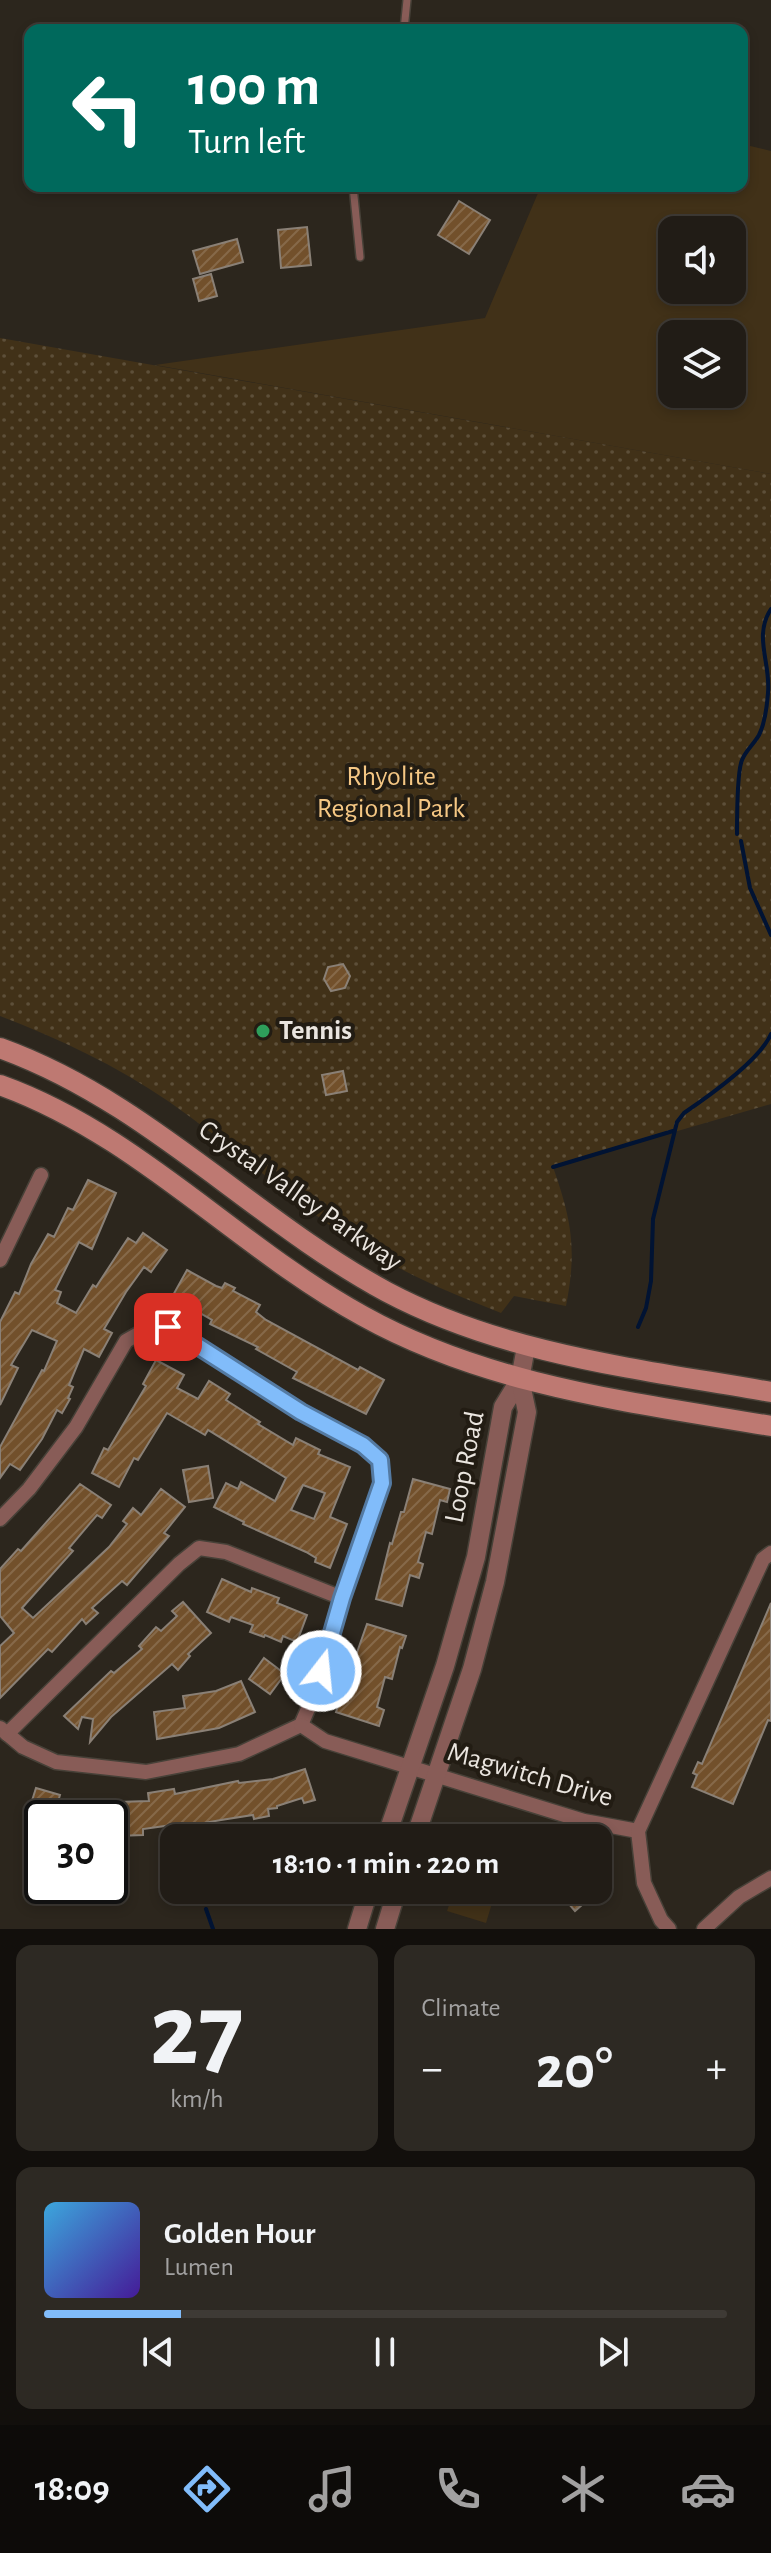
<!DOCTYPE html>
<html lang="en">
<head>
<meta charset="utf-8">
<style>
	:root { --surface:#211c16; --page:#2d2923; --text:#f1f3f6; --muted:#a2a1a1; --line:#3e3a35; --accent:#81bcfa }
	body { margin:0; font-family:"Alegreya Sans",sans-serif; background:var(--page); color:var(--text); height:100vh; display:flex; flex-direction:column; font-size:30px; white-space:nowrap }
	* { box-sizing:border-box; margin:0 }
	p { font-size:26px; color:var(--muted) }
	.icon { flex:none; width:44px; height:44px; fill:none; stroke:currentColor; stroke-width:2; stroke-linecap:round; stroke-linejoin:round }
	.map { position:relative; height:1929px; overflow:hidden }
	.side { display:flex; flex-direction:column; gap:16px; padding:16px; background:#120f0c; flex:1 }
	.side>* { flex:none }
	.hud { position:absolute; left:24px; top:24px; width:724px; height:168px; border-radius:16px; box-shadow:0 4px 12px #0003,0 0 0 2px var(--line); background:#00695c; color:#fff; overflow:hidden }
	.controls { position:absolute; left:658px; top:216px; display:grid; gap:16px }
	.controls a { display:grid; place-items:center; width:88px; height:88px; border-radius:16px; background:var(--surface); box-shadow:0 4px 12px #0003,0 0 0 2px var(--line); font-size:40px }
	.speed { position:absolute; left:24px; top:1800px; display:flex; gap:16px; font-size:40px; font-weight:700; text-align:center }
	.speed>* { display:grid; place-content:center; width:104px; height:104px; border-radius:50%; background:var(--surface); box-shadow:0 4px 12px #0003,0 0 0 2px var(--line); line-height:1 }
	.speed .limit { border:4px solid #111; border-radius:12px; background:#fff; color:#111 }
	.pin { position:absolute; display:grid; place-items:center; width:68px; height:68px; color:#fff; margin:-34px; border-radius:16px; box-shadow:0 4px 12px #0006 }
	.me { position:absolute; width:88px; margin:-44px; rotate:16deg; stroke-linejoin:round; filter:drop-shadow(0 0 6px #0008) }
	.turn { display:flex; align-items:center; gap:28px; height:168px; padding:0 32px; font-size:36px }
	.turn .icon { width:104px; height:104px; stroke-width:2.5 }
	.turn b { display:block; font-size:56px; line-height:68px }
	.big { font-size:60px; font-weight:700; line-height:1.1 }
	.side .tile { flex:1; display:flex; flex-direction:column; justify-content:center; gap:12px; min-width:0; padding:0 28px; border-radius:16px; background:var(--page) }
	.side .dial { align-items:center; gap:0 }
	.dial b { font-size:104px; line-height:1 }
	.song { display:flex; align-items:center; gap:24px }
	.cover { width:96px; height:96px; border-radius:12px; background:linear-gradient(135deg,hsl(200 70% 55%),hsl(260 70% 35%)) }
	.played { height:8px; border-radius:4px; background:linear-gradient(90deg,var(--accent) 20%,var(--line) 20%) }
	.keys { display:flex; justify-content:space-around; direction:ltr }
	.heat { display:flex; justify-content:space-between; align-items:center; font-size:44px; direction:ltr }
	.side .tiles { flex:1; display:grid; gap:16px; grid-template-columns:1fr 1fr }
	.tile:last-child { grid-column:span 2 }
	.trip { position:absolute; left:160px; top:1824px; width:452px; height:80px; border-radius:16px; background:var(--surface); box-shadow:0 4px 12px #0003,0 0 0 2px var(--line); font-weight:700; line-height:80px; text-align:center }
	.tabs { display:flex; height:128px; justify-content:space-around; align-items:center; background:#0d0b09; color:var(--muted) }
	.tabs .icon { width:56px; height:56px }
	.tabs .current { color:var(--accent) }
	.tabs b { font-size:36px; color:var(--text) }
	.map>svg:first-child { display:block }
</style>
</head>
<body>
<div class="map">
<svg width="771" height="1929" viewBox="0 0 771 1929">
	<defs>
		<pattern id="park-dots" width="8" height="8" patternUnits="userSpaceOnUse" patternTransform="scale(2)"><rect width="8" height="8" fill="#413118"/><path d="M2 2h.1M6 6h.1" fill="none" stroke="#5d4f39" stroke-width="1.8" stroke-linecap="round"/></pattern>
		<pattern id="building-hatch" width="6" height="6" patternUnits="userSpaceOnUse" patternTransform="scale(2)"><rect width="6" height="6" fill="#72502b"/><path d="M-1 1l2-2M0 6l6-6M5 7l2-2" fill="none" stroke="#866949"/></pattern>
	</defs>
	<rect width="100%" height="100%" fill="#2c261d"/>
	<!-- green -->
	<g fill="#413118" fill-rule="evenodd">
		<path d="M 742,144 L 771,151 L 771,474 L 155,365 L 485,318 L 541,186 L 742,186 ZM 672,230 L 732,230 L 732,290 L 672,290 ZM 732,334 L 732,394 L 672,394 L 672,334 Z"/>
		<path d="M 454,1890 L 496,1890 L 486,1923 L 447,1911 Z"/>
	</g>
	<!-- park -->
	<path fill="url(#park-dots)" d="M 0,338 L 771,474 L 771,1104 L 553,1167 C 572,1221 577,1250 566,1306 L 514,1296 L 501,1313 C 458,1296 414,1278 374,1254 C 300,1210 239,1150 168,1101 C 115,1065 60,1039 0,1016 Z"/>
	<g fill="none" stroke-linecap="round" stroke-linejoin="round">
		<!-- stream -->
		<g stroke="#011333" stroke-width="4">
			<path d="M 737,834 C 737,820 737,772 742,760 C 746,750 754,744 759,735 C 765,723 767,706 768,693 C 771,663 753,636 771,609"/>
			<path d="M 741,841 L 750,888 L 771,935"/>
			<path d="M 553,1167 L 673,1131"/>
			<path d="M 638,1327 L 646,1308 L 651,1281 L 653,1219 L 677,1122 L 684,1113 C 709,1096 760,1060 771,1034"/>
			<path d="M 206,1909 L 213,1929"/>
		</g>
	</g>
	<!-- building -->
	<g fill="url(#building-hatch)" stroke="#8a8076" stroke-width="2" fill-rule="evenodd">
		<path d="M 459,201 L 490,220 L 469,254 L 438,235 Z"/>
		<path d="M 307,227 L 311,265 L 281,268 L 278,230 Z"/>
		<path d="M 237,239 L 243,262 L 200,274 L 193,251 Z"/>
		<path d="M 211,274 L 217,296 L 199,301 L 193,279 Z"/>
		<path d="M 343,964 L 350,976 L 345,988 L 331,991 L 324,979 L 328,967 Z"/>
		<path d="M 343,1071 L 347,1091 L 326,1095 L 322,1075 Z"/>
		<path d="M 88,1180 L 116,1193 L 92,1249 L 79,1242 L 55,1290 L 61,1292 L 57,1303 L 76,1313 L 93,1285 L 96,1287 L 128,1238 L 136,1243 L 143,1233 L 167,1250 L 151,1272 L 144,1267 L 126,1292 L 104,1329 L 112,1333 L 99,1357 L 84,1349 L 69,1385 L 73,1387 L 68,1398 L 70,1399 L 62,1413 L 57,1410 L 42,1439 L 20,1470 L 10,1464 L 0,1478 L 0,1447 L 42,1370 L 44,1371 L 57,1341 L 32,1330 L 11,1365 L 18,1368 L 0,1405 L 0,1322 L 15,1292 L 19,1294 L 31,1264 L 48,1234 L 54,1237 L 68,1208 L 73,1210 Z"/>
		<path d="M 187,1270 L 216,1286 L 222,1288 L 225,1283 L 235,1288 L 233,1291 L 260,1305 L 256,1312 L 266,1320 L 358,1370 L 360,1367 L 384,1380 L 366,1414 L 293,1378 L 297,1372 L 256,1349 L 258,1347 L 210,1324 L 212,1320 L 172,1297 Z"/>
		<path d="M 156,1360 L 184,1375 L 177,1388 L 198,1399 L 209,1381 L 230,1394 L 226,1400 L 260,1422 L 258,1424 L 293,1445 L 296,1438 L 320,1450 L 318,1454 L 350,1467 L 330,1517 L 347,1524 L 330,1568 L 315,1562 L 316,1558 L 306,1552 L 243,1524 L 244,1522 L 214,1507 L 226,1483 L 238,1489 L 241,1482 L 275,1501 L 286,1478 L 208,1430 L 205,1435 L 167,1413 L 138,1460 L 134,1458 L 119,1487 L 92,1473 L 104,1448 L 108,1450 L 146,1386 L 143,1384 ZM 303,1485 L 325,1493 L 314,1519 L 291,1510 Z"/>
		<path d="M 208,1466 L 213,1498 L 189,1502 L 183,1470 Z"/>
		<path d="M 413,1479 L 450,1489 L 447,1502 L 440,1500 L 432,1534 L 426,1532 L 418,1562 L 423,1564 L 419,1578 L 410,1575 L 402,1606 L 376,1599 L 390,1543 L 392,1544 L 401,1512 L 404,1512 Z"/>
		<path d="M 80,1484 L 111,1505 L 102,1518 L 97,1515 L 69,1548 L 73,1551 L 22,1608 L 33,1618 L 109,1547 L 127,1524 L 123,1521 L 133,1508 L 141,1515 L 161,1489 L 185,1507 L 164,1533 L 169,1536 L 127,1585 L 122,1581 L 92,1608 L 98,1613 L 86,1624 L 82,1619 L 52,1652 L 48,1649 L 0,1698 L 0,1646 L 14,1633 L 0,1616 L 0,1569 L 18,1549 L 21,1551 Z"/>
		<path d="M 222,1579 L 251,1592 L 252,1588 L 279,1598 L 277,1603 L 307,1615 L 297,1642 L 283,1636 L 281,1642 L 265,1635 L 264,1637 L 250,1632 L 253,1625 L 231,1617 L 229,1622 L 207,1612 Z"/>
		<path d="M 183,1602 L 211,1633 L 188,1654 L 190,1656 L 178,1670 L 172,1664 L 111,1717 L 90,1742 L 93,1719 L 82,1717 L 78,1729 L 64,1716 L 111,1671 L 114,1673 L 142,1649 L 139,1646 L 156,1627 L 161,1631 L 177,1616 L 172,1611 Z"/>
		<path d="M 771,1603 L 771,1721 L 768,1720 L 733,1804 L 692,1787 L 697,1775 L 693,1773 L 698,1762 L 702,1764 Z"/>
		<path d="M 367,1624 L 406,1636 L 402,1648 L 400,1647 L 392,1679 L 385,1677 L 377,1707 L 384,1710 L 379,1726 L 336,1712 Z"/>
		<path d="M 264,1658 L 285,1674 L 270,1694 L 249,1679 Z"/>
		<path d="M 241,1681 L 255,1712 L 219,1728 L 157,1739 L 154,1712 L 185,1708 L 183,1696 L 216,1691 Z"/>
		<path d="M 305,1769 L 315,1800 L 304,1803 L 302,1798 L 277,1806 L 277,1808 L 268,1809 L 269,1816 L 254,1819 L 253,1815 L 221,1820 L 181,1827 L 182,1833 L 166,1836 L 165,1826 L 143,1829 L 143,1835 L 117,1836 L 117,1818 L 79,1818 L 81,1802 L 117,1807 L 117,1802 L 149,1801 L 148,1793 L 174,1789 L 175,1794 L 238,1781 L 239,1783 L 273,1779 Z"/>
		<path d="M 36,1788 L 60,1795 L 53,1818 L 42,1818 L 39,1827 L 25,1823 Z"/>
		<path d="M 557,1890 L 599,1890 L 575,1911 Z"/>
	</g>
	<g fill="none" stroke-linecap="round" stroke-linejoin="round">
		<defs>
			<g id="service">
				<path d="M 404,30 L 407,0"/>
				<path d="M 353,186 L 360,257"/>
			</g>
			<g id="minor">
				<path d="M 0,1260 L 41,1175"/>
				<path d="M 0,1519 L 29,1489 L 76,1427 L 126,1341 L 147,1329 L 168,1327 L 301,1412 L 363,1445 L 380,1460 L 382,1483 L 342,1598 L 314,1695 L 301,1725 L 239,1754 L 146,1772 L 56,1762 L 23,1747 L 0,1728"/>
				<path d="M 301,1725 L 325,1741 L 584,1821 L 638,1831"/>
				<path d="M 7,1734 L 179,1564 L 199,1548 L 226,1552 L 342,1598"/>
				<path d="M 669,1929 L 661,1920 L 644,1883 L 638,1831 L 763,1559 L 771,1553"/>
				<path d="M 704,1929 L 739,1897 L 771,1878"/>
			</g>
			<g id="tertiary">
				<path d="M 386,1838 L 445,1666 L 476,1557 L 503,1407 L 520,1379 L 526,1347"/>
				<path d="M 415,1838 L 472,1669 L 495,1582 L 527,1412 L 520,1379"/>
				<path d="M 357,1929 L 369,1890"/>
				<path d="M 385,1929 L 397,1890"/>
			</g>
			<g id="secondary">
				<path d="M 0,1048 C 147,1101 252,1219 387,1292 C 506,1355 640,1369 771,1392"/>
				<path d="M 0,1085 C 137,1134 237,1247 363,1316 C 489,1386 631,1402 771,1426"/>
			</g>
		</defs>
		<!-- service casing -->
		<use href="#service" stroke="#474138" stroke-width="10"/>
		<!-- minor casing -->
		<use href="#minor" stroke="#474138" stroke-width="17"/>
		<!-- tertiary casing -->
		<use href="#tertiary" stroke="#474138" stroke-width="21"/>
		<!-- secondary casing -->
		<use href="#secondary" stroke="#474138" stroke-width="23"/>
		<!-- service -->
		<use href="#service" stroke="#885c57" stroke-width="7"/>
		<!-- minor -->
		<use href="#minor" stroke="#885c57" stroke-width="14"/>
		<!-- tertiary -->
		<use href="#tertiary" stroke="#885c57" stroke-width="18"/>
		<!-- secondary -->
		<use href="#secondary" stroke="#be7972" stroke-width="20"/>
	</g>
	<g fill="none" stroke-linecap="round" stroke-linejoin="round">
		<defs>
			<path id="route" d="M 168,1327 L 301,1412 L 363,1445 L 380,1460 L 382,1483 L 342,1598 L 321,1671"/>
		</defs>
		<!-- route casing -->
		<use href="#route" stroke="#547aa2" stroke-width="20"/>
		<!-- route -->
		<use href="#route" stroke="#81bcfa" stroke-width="14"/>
	</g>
	<!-- markers -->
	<circle fill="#2e9e5b" stroke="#221c13" stroke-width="3" cx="263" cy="1031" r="8"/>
	<g text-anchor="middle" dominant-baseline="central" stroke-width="8" stroke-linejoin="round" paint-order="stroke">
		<!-- park labels -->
		<g font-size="28" fill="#f5c784" stroke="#221c13">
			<text x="391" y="777">Rhyolite<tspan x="391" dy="32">Regional Park</tspan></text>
		</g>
		<!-- poi labels -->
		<g font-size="28" font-weight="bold" fill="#eae5df" stroke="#221c13" text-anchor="start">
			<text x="279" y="1031">Tennis</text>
		</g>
		<!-- street labels -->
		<g font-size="28" fill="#eae5df" stroke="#221c13">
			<text transform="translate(300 1196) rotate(35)">Crystal Valley Parkway</text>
			<text transform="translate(465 1467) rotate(-79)">Loop Road</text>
			<text transform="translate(530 1775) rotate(16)">Magwitch Drive</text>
		</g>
	</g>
</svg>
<div class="controls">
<a><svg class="icon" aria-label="sound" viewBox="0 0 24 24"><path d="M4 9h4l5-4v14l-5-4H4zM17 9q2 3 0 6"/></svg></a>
<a><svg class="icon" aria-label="layers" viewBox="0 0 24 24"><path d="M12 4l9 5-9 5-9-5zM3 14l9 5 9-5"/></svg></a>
</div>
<div class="speed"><div class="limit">30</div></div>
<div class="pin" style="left:168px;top:1327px;background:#d93025"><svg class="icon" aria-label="arrive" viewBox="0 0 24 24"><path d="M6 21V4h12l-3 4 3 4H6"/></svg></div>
<svg class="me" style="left:321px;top:1671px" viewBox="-20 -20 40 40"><circle r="17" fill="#81bcfa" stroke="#fff" stroke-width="3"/><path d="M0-11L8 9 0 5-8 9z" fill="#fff"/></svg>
<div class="trip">18:10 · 1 min · 220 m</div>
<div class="hud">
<div class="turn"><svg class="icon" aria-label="left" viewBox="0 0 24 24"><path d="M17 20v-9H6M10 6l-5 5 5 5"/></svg><div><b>100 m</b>Turn left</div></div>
</div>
</div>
<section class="side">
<div class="tiles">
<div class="tile dial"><b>27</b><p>km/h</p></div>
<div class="tile"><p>Climate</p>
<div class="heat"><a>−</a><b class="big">20°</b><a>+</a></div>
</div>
<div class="tile">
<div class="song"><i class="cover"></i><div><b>Golden Hour</b><p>Lumen</p></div></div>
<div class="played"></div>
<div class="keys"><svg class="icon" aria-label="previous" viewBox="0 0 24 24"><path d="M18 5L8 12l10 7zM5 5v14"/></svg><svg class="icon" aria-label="pause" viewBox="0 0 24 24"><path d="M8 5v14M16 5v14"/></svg><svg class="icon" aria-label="next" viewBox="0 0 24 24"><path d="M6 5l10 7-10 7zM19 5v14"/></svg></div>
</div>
</div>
</section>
<nav class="tabs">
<b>18:09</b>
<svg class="icon current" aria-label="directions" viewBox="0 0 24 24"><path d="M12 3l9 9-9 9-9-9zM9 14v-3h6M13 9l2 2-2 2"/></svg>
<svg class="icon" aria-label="music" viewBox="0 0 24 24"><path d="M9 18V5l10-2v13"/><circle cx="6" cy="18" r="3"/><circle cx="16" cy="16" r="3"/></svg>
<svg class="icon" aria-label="phone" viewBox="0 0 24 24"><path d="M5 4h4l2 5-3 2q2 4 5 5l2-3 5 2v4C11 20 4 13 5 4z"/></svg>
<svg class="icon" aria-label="climate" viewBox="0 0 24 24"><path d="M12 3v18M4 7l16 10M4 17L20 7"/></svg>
<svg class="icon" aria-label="car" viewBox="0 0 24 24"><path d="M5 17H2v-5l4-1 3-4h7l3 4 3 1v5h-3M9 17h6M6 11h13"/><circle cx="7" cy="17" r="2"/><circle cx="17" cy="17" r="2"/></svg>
</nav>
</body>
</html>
